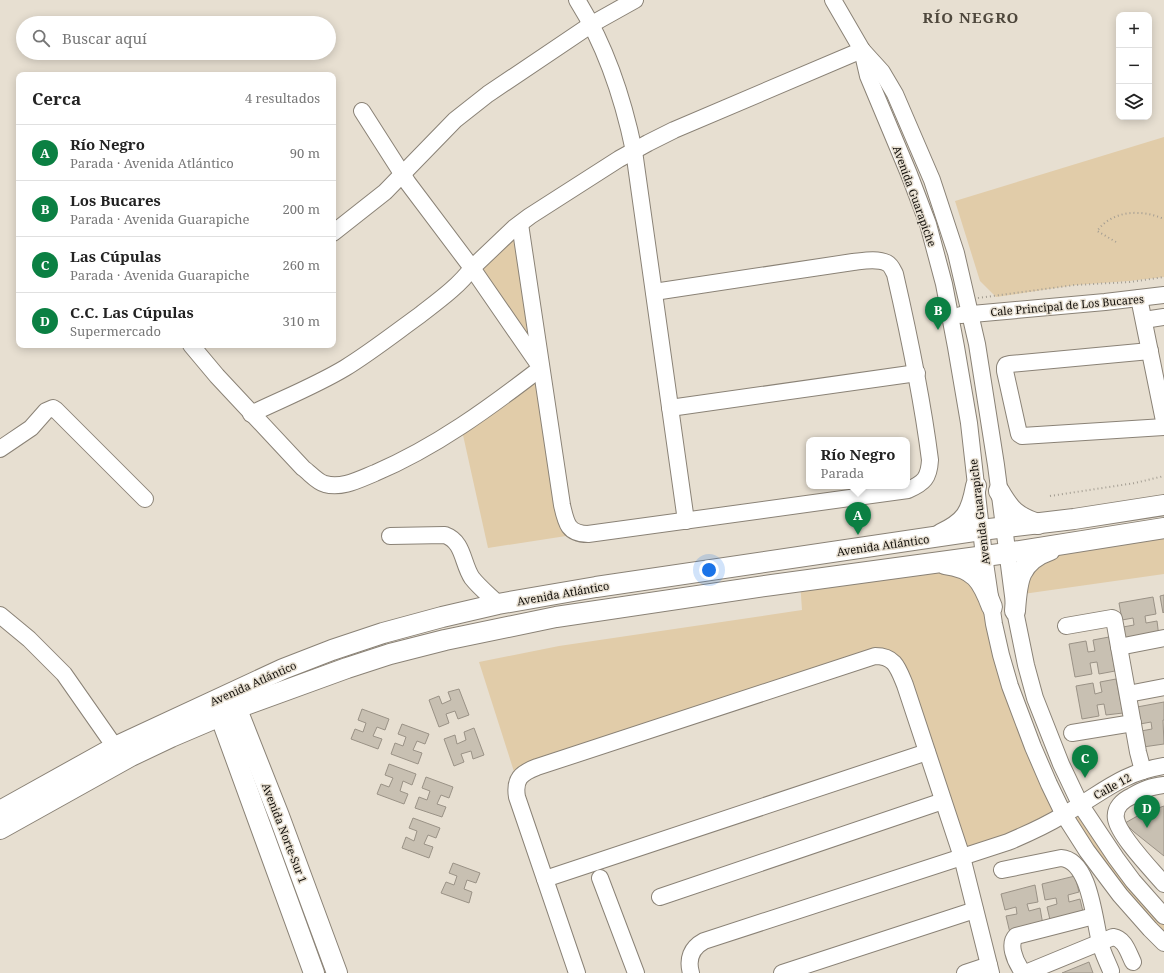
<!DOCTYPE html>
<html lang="es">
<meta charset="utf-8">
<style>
:root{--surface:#fff;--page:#f6f6f6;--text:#222;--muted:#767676;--line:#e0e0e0;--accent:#0b8043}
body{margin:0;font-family:"Noto Serif",serif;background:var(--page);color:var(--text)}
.controls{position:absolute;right:12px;top:12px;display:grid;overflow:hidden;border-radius:8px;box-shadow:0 2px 10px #0003}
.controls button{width:36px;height:36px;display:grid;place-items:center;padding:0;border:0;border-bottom:1px solid var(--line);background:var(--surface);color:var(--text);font:20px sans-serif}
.you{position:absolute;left:709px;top:570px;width:14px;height:14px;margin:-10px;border:3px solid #fff;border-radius:50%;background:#1a73e8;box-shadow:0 0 0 6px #1a73e833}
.badge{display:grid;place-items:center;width:26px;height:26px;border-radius:50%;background:var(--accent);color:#fff;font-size:13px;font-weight:700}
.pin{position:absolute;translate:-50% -33px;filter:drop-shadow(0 1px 2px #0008)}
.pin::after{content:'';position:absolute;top:21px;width:14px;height:12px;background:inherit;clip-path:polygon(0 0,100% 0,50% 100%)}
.popup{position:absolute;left:806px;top:437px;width:104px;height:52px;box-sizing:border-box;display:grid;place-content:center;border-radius:8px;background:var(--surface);filter:drop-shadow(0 1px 3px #0005);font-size:13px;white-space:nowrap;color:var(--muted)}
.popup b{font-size:15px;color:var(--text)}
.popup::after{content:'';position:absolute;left:50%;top:100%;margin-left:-8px;border:8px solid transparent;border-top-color:var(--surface)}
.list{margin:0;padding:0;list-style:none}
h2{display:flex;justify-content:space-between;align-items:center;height:52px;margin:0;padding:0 16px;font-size:17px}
h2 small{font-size:13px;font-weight:400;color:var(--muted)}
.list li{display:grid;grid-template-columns:26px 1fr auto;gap:12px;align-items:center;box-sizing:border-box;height:56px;padding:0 16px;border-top:1px solid var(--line)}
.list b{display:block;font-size:15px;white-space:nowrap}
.list p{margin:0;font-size:13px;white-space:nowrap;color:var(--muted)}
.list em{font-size:13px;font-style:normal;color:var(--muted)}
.icon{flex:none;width:22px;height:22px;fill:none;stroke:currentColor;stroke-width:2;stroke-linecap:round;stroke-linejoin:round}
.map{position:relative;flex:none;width:1164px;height:973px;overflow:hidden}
.search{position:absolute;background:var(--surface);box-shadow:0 2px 10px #0003;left:16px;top:16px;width:320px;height:44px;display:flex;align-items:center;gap:10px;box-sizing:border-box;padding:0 14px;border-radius:22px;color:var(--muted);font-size:15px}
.panel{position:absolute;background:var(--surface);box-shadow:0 2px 10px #0003;left:16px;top:72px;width:320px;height:276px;border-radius:8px}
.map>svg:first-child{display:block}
</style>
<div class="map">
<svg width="1164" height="973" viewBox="0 0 1164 973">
<rect width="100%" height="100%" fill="#e7dfd1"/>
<!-- green -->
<g fill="#e1cca9">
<path d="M1164,137V277L1129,281L1075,285L996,297L980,281L955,201Z"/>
<path d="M520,224L562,505C565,518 567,529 579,534L488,548L461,426L506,395L541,368L472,268Z"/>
<path d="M1164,528V574L1016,595L1028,562Z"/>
<path d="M961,567L994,624L1064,815L1080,804L1164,916V943L1064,815L962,857L890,658L517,781L479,662L559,646L802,610L800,581Z"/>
</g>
<!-- building -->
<g fill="#c8c0b2" stroke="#9a9286">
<path d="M1164,595V612L1163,613L1160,596Z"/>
<path d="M1153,597L1156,614L1145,616L1146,623L1157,621L1159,637L1125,643L1123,627L1134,625L1133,618L1122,620L1119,603Z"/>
<path d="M1109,637L1115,671L1099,674L1097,662L1090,663L1092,674L1075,677L1069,644L1086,641L1088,652L1095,651L1093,640Z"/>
<path d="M1116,679L1123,713L1106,715L1104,704L1097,705L1099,716L1082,719L1076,686L1093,683L1095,694L1102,692L1100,682Z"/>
<path d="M459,689L469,715L458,719L455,711L446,714L449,723L439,727L429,700L439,696L442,704L451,700L448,692Z"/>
<path d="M1164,702V720H1163L1164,744L1143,747L1141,731L1152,729L1151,722L1140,724L1137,707Z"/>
<path d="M362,709L389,719L385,730L377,727L373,736L382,739L378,749L351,739L355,729L363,732L366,723L358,720Z"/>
<path d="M402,724L429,734L425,744L417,741L413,750L422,753L418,764L391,754L395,743L403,746L406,737L398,734Z"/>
<path d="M474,728L484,755L473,759L471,751L461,754L464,762L454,766L444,739L455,735L457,744L466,740L464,732Z"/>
<path d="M389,764L416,774L412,785L403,781L400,791L408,794L404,804L377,794L381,784L389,787L393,778L385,775Z"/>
<path d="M426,777L453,787L449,798L441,795L437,804L446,807L442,817L415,808L419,797L427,800L430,791L422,788Z"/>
<path d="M1164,806V856L1134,832L1125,823L1141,814Z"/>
<path d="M413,818L440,828L436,838L428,835L424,844L433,847L429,858L402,848L406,837L414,841L417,831L409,828Z"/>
<path d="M453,863L480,873L476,883L467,880L464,889L472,892L469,903L441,893L446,882L454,885L457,876L449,873Z"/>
<path d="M1075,876L1079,892L1068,895L1069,902L1080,899L1084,916L1051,924L1047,907L1057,904L1056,898L1045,900L1042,884Z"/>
<path d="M1035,885L1038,902L1027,904L1029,911L1040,908L1043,925L1010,933L1006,916L1017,914L1016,907L1005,910L1001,894Z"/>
<path d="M1089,962L1093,973H1062Z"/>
</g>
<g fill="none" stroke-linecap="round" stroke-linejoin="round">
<!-- minor casing -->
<g stroke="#8a8276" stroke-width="18">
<g id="minor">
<path d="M577,0C606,46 623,98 634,151L686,521"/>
<path d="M833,0L862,50L882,72L895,94L932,180L956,253L977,344L996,465L1015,611L1026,665L1035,698L1061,764L1080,804L1116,858L1133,881L1164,916"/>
<path d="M862,50L868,76L909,174L928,224L944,284L956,347L969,423L984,556L994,624L1001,655L1010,686L1033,747L1049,784L1064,815L1087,851L1120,895L1150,929L1164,943"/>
<path d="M520,224L562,505C566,523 568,534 588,534L908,490C924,483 929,478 930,460C922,397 909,335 895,274C893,270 891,265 887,263C877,258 863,261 853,262L654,292"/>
<path d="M333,233L385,192L455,120L488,94L592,24L635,0"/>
<path d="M1139,298L1164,421"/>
<path d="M961,315L1105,302L1164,295"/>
<path d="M1144,320L1164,317"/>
<path d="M191,345L217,376L303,468C310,473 317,482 325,484C342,489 360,479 375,473C436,447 489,408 541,368L472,268L408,183L362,111"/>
<path d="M1150,351L1010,364L1006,365L1005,367V371L1019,434L1022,436L1164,427"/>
<path d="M670,408L917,373"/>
<path d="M251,414C282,399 315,386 345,368C371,352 395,333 420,315C438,301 459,286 472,268L514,228L530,216L619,159L648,143L674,130L862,50"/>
<path d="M0,449L31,428L46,411L53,408L56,410L145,499"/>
<path d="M390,536L445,535C464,542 462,563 472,578C479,587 490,596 498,604"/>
<path d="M0,615L29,639L64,674L115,747"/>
<path d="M1066,626L1112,618L1114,619L1138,752L1143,771"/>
<path d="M1119,647L1164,638"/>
<path d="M1128,694L1164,687"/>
<path d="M1072,733L1133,723"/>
<path d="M1164,785C1150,787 1144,789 1132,796C1123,800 1114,808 1116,819C1119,836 1152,870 1164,884"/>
<path d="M1002,870L1061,858C1090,860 1094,920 1100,942C1102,952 1107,961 1111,971"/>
<path d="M600,878L636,973"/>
<path d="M545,879L927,752"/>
<path d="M660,897L943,801"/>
<path d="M1094,916L1016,936C1008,944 1015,960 1020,968L1022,971L1028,972L1113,937C1125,939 1128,952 1133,962"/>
<path d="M577,973L517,797C514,779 521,773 537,767L875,656C895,656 898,668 905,685L962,857L991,973"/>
<path d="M691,973C687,959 691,948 704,941L1008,842C1027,834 1045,826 1063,815C1100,795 1120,773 1164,766"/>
<path d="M782,973L975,910"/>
<path d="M965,973L989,965"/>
</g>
</g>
<!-- major casing -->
<g stroke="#8a8276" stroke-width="22">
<g id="major">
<path d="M999,491C1010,510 1016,517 1038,524"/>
<path d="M941,534C966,522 971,513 976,486"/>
<path d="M945,564C975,568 982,580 992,607"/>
<path d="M1015,611C1017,582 1018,561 1050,550"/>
<path d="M232,697L279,816L337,973"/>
<path d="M216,704L314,973"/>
<path d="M0,811L115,747L283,669L332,650L383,633L442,617L498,604L596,587L981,530L1074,519L1164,505"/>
<path d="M0,829L131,756L171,737L211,720L237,708L347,668L390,654L445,640L556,617L772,585L1007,553L1164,528"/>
</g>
</g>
<!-- path -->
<g stroke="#a39d92" stroke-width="2" stroke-dasharray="1 3" stroke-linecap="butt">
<path d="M1116,242L1097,231C1113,210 1141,209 1164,219"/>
<path d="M978,298L1075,285L1130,282L1164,277"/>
<path d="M1050,496L1135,483L1164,476"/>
</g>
<!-- minor -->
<use href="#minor" stroke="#fff" stroke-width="16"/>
<!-- major -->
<use href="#major" stroke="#fff" stroke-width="20"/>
</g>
<g text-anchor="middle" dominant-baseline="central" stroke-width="3" stroke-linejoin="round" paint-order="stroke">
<!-- street labels -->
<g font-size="11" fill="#100d09" stroke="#e7dfd1">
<text transform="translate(915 196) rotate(70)">Avenida Guarapiche</text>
<text transform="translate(1067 305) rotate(-5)">Cale Principal de Los Bucares</text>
<text transform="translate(979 512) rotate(-97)">Avenida Guarapiche</text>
<text transform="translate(883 545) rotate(-8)">Avenida Atlántico</text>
<text transform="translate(563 593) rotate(-10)">Avenida Atlántico</text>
<text transform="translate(253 683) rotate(-24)">Avenida Atlántico</text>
<text transform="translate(1112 786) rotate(-29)">Calle 12</text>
<text transform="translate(285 833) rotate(69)">Avenida Norte-Sur 1</text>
</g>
<!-- district labels -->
<g font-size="15" font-weight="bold" letter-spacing="1" fill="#4e473c" stroke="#e7dfd1">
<text x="971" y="17">RÍO NEGRO</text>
</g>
</g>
</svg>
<div class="controls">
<button>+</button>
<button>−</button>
<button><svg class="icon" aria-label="layers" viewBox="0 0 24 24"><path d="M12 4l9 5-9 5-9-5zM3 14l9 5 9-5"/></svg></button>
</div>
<div class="you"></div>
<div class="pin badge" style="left:858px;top:535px">A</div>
<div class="popup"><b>Río Negro</b>Parada</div>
<div class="pin badge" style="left:938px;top:330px">B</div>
<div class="pin badge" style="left:1085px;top:778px">C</div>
<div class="pin badge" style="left:1147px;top:828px">D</div>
<div class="search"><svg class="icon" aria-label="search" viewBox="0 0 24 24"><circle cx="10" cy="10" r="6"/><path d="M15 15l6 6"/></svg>Buscar aquí</div>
<section class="panel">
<h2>Cerca<small>4 resultados</small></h2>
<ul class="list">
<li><span class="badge">A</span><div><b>Río Negro</b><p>Parada · Avenida Atlántico</p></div><em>90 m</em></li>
<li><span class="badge">B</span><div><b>Los Bucares</b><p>Parada · Avenida Guarapiche</p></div><em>200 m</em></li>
<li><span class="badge">C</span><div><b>Las Cúpulas</b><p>Parada · Avenida Guarapiche</p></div><em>260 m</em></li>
<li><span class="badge">D</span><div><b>C.C. Las Cúpulas</b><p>Supermercado</p></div><em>310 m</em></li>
</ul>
</section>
</div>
